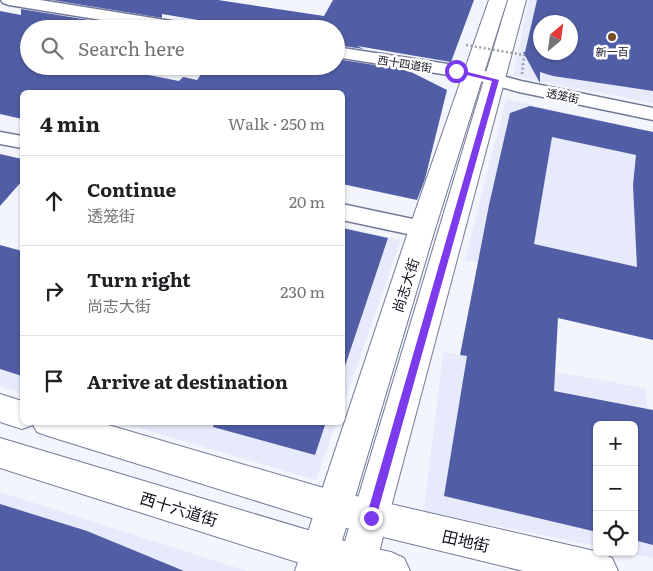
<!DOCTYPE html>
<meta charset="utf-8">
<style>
:root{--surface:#fff;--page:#f2f2f2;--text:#202124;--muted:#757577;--line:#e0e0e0}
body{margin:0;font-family:Literata,"Noto Sans SC",serif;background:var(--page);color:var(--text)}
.controls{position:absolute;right:15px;bottom:15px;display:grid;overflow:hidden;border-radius:8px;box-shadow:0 1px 4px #0004}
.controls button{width:45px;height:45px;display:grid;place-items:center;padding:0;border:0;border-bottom:1px solid var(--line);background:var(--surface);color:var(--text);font:25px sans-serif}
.compass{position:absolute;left:533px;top:15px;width:45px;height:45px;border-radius:50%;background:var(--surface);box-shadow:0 1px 4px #0004;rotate:29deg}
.stop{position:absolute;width:15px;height:15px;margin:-11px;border:4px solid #7c3aed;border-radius:50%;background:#fff}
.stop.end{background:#7c3aed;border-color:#fff;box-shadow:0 1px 5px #0008}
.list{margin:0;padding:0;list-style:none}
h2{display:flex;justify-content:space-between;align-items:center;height:65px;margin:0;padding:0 20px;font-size:21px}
h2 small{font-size:16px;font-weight:400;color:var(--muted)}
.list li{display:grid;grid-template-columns:32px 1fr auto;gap:15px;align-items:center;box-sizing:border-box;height:90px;padding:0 20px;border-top:1px solid var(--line)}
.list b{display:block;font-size:19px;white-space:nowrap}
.list p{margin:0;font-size:16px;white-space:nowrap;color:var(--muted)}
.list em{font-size:16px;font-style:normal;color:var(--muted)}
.icon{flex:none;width:28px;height:28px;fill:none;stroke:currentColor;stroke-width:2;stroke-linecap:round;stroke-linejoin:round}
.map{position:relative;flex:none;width:653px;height:571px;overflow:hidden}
.search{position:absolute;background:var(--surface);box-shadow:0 1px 4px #0004;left:20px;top:20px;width:325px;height:55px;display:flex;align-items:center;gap:12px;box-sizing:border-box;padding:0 18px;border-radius:28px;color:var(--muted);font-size:19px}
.panel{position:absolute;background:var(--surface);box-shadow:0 1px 4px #0004;left:20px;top:90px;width:325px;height:335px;border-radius:8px}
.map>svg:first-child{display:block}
</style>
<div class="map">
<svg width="653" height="571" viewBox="0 0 653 571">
<rect width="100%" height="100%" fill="#f3f5fc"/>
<!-- built -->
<g fill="#e6eafa" fill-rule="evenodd">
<path d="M529,0H653V103L513,76ZM540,22H570V52H540Z"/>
<path d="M506,99L653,132V298L465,260Z"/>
<path d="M343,227L401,240L343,405Z"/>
<path d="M0,259L22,266V393L0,386Z"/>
<path d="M443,352L645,388L653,439V558L625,552H634V425H597V546L424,511Z"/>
<path d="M122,423H336L316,480Z"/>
<path d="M0,492L247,571H0Z"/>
</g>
<!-- building -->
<g fill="#515ea5" fill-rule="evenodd">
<path d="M52,0H218L324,16L333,0H474L451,62L357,46L364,49L336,45V29H252L162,14V18Z"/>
<path d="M537,0H653V91L553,76L540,72V83L523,52H525ZM540,22H570V52H540Z"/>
<path d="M21,9L144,29H29V66H65L82,70L86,66H103L179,81L183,77L197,80L207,66H226L261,72L264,66H336V59L407,70L447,90L425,179L417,200L342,184V92H22V119L0,114V11L21,15Z"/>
<path d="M530,106L653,132V340L558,318L554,391L653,410V545L634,540V425H597V532L444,496L467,356L460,355L489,205L510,113ZM552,137L636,155L633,185L637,267L534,244Z"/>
<path d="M0,154L22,159V181L0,206Z"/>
<path d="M342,228L388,238L345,366L342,365Z"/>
<path d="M0,245L22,251V376L0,369Z"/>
<path d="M214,422H326L315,455L213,427Z"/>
<path d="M0,504L87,531L184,571H0Z"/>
</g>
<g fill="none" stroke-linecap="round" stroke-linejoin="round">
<!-- minor casing -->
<g stroke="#737a97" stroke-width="3">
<g id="minor">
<path d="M1,0H40L190,24L196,25L198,29H157L9,5L3,3Z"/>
<path d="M336,47L474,68L521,81L653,108V120L519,92L473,79L336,57Z"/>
<path d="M0,132L22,136V148L0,144Z"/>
<path d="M342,204L422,221L430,223L434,229L430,235L422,237L342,220Z"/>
</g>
</g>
<!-- major casing -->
<g stroke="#737a97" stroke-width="2">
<g id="major">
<path d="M489,0H507L435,229L333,571H295L409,229Z"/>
<path d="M508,0H526L374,571H336Z"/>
</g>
</g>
<!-- highway casing -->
<g stroke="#737a97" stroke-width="2">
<g id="highway">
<path d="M0,394L22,401V422H98L334,491L599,552L612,558L618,571H523L334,525L48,436L37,432L33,425L22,429L0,422Z"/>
<path d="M0,438L358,545L391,552L404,558L410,571H325L0,468Z"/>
</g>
</g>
<!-- path -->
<path stroke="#9c9ea7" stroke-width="2.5" stroke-dasharray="2 2.5" stroke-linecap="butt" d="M522,74L524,55"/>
<!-- minor -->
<use href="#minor" fill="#fff" fill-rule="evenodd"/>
<!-- major -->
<use href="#major" fill="#fff" fill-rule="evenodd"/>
<!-- highway -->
<use href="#highway" fill="#fff" fill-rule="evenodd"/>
<!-- path-bridge -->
<path stroke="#9c9ea7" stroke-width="2.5" stroke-dasharray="2 2.5" stroke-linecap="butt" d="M466,45L524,55"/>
</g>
<!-- route -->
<path fill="#7c3aed" d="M456,69L499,80L376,518L374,521L371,523L367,521L366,518L492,81L454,72Z"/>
<!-- markers -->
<circle fill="#744f2a" stroke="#fff" stroke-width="2" cx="612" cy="37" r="5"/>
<g text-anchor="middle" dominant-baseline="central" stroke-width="5" stroke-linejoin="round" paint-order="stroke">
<!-- far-poi labels -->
<g font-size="11" fill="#0f111c" stroke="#fff">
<text x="612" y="51">新一百</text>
</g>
<!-- far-street labels -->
<g font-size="11" fill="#0f111c" stroke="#fff">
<text transform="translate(405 63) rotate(9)">西十四道街</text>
<text transform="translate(563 95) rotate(12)">透笼街</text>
</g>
<!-- street labels -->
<g font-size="14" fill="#0f111c" stroke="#fff">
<text transform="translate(405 285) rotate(-72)">尚志大街</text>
</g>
<!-- near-street labels -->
<g font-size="16" fill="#0f111c" stroke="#fff">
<text transform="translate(179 508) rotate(17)">西十六道街</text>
<text transform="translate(466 540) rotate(13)">田地街</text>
</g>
</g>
</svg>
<div class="controls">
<button>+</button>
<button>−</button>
<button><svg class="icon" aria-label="locate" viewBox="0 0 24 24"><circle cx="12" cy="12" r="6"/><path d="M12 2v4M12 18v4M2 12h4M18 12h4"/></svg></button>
</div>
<svg class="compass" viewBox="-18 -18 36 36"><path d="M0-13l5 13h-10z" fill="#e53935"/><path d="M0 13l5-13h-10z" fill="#757577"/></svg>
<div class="stop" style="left:456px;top:71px"></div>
<div class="stop end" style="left:371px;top:518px"></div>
<div class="search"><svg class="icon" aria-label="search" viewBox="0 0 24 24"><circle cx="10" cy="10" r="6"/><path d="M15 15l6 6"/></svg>Search here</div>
<section class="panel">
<h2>4 min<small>Walk · 250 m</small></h2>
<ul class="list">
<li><svg class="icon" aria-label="ahead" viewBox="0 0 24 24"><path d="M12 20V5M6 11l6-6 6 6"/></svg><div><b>Continue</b><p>透笼街</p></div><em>20 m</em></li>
<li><svg class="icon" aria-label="right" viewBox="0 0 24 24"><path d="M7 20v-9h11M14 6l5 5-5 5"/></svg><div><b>Turn right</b><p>尚志大街</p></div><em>230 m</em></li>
<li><svg class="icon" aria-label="arrive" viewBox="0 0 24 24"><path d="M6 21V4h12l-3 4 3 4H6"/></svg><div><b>Arrive at destination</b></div></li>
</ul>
</section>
</div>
